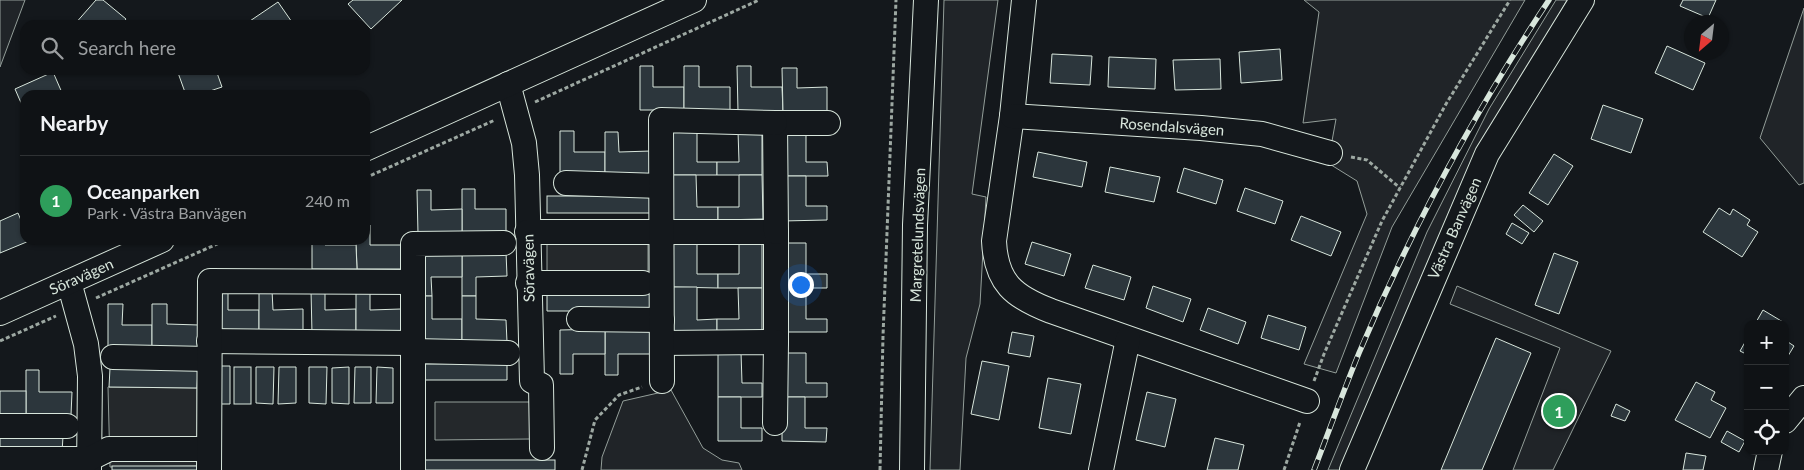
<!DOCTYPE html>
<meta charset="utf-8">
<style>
:root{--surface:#0f1215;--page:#181b1e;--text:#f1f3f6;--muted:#9b9ea0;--line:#2f3234;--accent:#d93025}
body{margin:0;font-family:Lato,sans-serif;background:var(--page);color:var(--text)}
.controls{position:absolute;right:15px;bottom:15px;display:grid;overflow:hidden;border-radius:10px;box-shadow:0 1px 4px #0004}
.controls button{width:45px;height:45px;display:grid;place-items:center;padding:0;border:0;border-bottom:1px solid var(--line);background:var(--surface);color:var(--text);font:25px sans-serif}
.compass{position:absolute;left:1684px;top:15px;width:45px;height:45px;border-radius:50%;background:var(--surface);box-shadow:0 1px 4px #0004;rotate:208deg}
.you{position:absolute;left:800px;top:284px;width:18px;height:18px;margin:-12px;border:4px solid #fff;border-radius:50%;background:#1a73e8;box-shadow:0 0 0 8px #1a73e833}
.badge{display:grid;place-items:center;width:32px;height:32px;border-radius:50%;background:var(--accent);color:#fff;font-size:16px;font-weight:700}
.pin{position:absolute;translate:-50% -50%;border:2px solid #fff;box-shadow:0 1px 5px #0006}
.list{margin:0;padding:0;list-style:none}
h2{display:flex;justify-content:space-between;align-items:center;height:65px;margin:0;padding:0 20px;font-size:21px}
h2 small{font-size:16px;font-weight:400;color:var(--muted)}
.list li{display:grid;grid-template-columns:32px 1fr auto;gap:15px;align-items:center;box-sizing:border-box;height:90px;padding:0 20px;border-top:1px solid var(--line)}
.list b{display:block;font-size:19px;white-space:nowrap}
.list p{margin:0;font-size:16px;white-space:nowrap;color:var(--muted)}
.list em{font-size:16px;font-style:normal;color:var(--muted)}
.icon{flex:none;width:28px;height:28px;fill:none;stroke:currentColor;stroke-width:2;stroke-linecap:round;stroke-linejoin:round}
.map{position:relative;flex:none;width:1804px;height:470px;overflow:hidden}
.search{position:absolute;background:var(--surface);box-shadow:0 1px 4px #0004;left:20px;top:20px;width:350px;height:55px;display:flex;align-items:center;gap:12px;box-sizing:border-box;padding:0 18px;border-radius:15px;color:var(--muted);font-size:19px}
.panel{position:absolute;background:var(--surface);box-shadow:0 1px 4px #0004;left:20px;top:90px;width:350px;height:155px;border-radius:15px}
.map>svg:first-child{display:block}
</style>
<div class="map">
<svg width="1804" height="470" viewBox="0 0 1804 470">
<rect width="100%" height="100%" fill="#14181c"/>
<!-- green -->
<g fill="#202428" stroke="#939e99">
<path d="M0,0H25L0,67Z"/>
<path d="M944,0H998L972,194L986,197L980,304L966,358L960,470H930Z"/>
<path d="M1304,0H1525L1392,227L1336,373L1304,364L1367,214L1357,181L1328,163L1336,119L1303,123L1319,12Z"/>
<path d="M1556,0H1567L1455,200L1345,470H1328L1427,232L1489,109Z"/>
<path d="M1804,8V183L1799,185L1760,138Z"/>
<path d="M1457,286L1611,351L1553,470H1513L1560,348L1450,304Z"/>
<path d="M671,390L703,448L722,460L739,463L742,470H601L602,457L623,401Z"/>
</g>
<!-- parking -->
<g fill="#24282b" stroke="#939e99">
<rect x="547" y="239" width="101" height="35"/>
<path d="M108,387L197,388V466L110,467Z"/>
<path d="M435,402H530V439L435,440Z"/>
</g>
<!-- building -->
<g fill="#2c363c" stroke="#d8e6dc">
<path d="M96,0H103L126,19L121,25H74Z"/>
<path d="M353,0H402L371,29L348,4Z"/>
<path d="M1683,0H1716L1708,18L1680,6Z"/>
<path d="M278,2L294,25H244Z"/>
<path d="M1667,46L1705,63L1693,90L1655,73Z"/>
<path d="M1280,49L1282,80L1241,83L1239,52Z"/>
<path d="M1052,54L1092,56L1090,85L1050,83Z"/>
<path d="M1109,57L1156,59L1155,89L1108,87Z"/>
<path d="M1220,59L1221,89L1175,90L1173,60Z"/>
<path d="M640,66H653V87H684V110H640Z"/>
<path d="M684,66H699V87H730V110H684Z"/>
<path d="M737,66H751V87H782L783,112H738Z"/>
<path d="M782,68H797V88L827,87V111L783,112Z"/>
<path d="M177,70H216L222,87L198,95H186Z"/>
<path d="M53,72L63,95H25V112L15,89Z"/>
<path d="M1603,105L1643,119L1631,153L1591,139Z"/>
<path d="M672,129H697V162H717V175H672Z"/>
<path d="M560,131H574V152H605V176H560Z"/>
<path d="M738,131H762V175H717V162H739Z"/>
<path d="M781,131H806V162H827L828,176H782Z"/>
<path d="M605,132H618L619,152L651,151V175L605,176Z"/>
<path d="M1038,152L1087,162L1082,187L1033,177Z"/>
<path d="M1554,154L1573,166L1548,205L1529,193Z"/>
<path d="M1110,167L1160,177L1154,202L1105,192Z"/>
<path d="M1184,168L1223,180L1216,204L1177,192Z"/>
<path d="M672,175H696L697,207H718V220H672Z"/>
<path d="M739,175H762L763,219L718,220V207H739Z"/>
<path d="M782,176H806V206H827V220L782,221Z"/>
<path d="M1245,188L1283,201L1275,224L1237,211Z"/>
<path d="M462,189H475V209H506V233H462Z"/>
<path d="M417,190H431V210L462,209V233L418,234Z"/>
<rect x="547" y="196" width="103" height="17"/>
<path d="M1523,205L1543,221L1534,232L1514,215Z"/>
<path d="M1719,208L1730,215L1733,209L1750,220L1747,225L1758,232L1742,257L1703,232Z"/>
<path d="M18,213L25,230V240L29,241L0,253V221Z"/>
<path d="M1301,216L1341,232L1331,256L1291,240Z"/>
<path d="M1512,223L1529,233L1522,244L1506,234Z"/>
<path d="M365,225H370V245H401V269H357L356,240H365Z"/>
<path d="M312,240H325V245H356L357,269H312Z"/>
<path d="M697,242V274H718V288L672,287V243Z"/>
<path d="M1032,242L1071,254L1064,276L1025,264Z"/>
<path d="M739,243H762V288H718V274H739Z"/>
<path d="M781,243H806V274H827V288H782Z"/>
<path d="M506,252L507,276L476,277V296H462V253Z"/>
<path d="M417,253H462V277H431L432,296H418Z"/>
<path d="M1554,253L1578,262L1559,314L1535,305Z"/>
<path d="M1093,265L1131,277L1124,300L1085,288Z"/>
<path d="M1153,286L1191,299L1183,322L1146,308Z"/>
<path d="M672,287H697V320L717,319V333H673Z"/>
<path d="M738,288H762V333H717V319H739Z"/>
<path d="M782,288H806V319H827V332H782Z"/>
<path d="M214,289H228V310H259V333H214Z"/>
<path d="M259,290H272L273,310L303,309V333H259Z"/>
<path d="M311,290H325V310L356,309V333L312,334Z"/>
<path d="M356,290H370V310L401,309V333H356Z"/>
<path d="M547,294H650L651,311H547Z"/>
<path d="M418,296H432V319H462V342H418Z"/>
<path d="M462,296H476V319L506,320L507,342H462Z"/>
<path d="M108,304H123L122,325H152V349L108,348Z"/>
<path d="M152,304H167V324L199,325V349H152Z"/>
<path d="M1208,308L1246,322L1238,344L1200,330Z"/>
<path d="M1763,310L1783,322L1782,324H1755Z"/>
<path d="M1268,315L1306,327L1299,350L1261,338Z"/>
<path d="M605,329H651L650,354H618V375H605Z"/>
<path d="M605,329V354H573V374H560V330Z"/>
<path d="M1012,332L1034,336L1030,357L1008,353Z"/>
<path d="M1748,337V355L1740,351Z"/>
<path d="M1496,338L1531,353L1482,470H1441Z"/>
<path d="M1785,340L1794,346L1785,361Z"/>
<path d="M741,352L742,383H762V397H718V353Z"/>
<path d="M782,353H806V383H827V397H782Z"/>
<path d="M982,361L1009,366L999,420L971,414Z"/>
<path d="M507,363V380H420V364Z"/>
<path d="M213,366H230V404H212Z"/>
<rect x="234" y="367" width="17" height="37"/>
<path d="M256,367H274L273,404L256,403Z"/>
<path d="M279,367H296V403L278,404Z"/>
<path d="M309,367H327L326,404L309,403Z"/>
<path d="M349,367V404L332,403V368Z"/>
<path d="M355,367H371V403H354Z"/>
<path d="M377,367L393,368V403H376Z"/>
<path d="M110,368L198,369L197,388L109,387Z"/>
<path d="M26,370H39V392H72L71,415H26Z"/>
<path d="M1048,378L1081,384L1071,434L1039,428Z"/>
<path d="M1696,382L1715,392L1711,400L1726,408L1710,438L1675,420Z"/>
<rect x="0" y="391" width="26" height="24"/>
<path d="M1147,392L1176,399L1165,447L1136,440Z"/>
<path d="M718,397H741V428H762V441H718Z"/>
<path d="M782,397H805V428H827L826,442L782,441Z"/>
<path d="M1616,404L1630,411L1625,421L1611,416Z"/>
<path d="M1727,431L1745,441L1739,452L1721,442Z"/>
<path d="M0,436H63L62,453L0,452Z"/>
<path d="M1215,438L1244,445L1238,470H1207Z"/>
<path d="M1686,453L1706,456L1703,470H1683Z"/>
<rect x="419" y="460" width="136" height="10"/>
<rect x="112" y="466" width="85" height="4"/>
</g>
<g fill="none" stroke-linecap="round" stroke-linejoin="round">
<!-- minor casing -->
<g stroke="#d8e6dc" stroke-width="26">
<g id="minor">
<path d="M1024,0L1012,116L994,241C996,283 1014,297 1051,311L1307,401"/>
<path d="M508,84L524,143L527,175L532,381L541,385L542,448"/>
<path d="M1012,116L1201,128L1262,134L1330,153"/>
<path d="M365,149L694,0"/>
<path d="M566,183L661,186"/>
<path d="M527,232H776V342"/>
<path d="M776,232L775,123H828"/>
<path d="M69,282L86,344L90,376L89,470"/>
<path d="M528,283H643"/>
<path d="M0,313L162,240"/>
<path d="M579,319L662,320"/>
<path d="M209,341L412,343"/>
<path d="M662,343L776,342L775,423"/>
<path d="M413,351L508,353"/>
<path d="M113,357L208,359"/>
<path d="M662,381L661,120L775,123"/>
<path d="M1785,421L1804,398"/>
<path d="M0,426H67"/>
<path d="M0,459H89L109,449H209"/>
<path d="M209,470L210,281L413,282"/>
<path d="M413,470V244L504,243"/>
<path d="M912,470L915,225L926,0"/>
<path d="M1101,470L1128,339"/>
<path d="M1352,470L1487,154L1582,0"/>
<path d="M1766,470L1770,451"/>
</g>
</g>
<!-- path -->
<g stroke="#9da8a2" stroke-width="3" stroke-dasharray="4 2.5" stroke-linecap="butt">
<path d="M535,102L759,0"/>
<path d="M1351,157L1367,160L1400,188"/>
<path d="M365,178L495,120"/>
<path d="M96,298L226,240"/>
<path d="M0,341L56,316"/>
<path d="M1314,381L1324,354L1382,221L1446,104L1510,0"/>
<path d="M582,470L595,420L619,395L642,387"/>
<path d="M880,470L883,336L896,0"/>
<path d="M1284,470L1300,422"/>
</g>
<!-- minor -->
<use href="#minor" stroke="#14181c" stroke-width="24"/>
<!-- rail casing -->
<g stroke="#d8e6dc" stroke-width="5.5">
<path id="rail" d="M1314,470C1329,431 1343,392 1359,353C1411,230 1475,111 1549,0"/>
</g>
<!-- rail -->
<use href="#rail" stroke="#14181c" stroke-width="4" stroke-dasharray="11" stroke-linecap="butt"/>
</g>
<g text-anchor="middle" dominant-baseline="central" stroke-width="4" stroke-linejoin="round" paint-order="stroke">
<!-- street labels -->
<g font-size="15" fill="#d8e6dc" stroke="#14181c">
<text transform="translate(1172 126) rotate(4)">Rosendalsvägen</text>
<text transform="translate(1454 228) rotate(-66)">Västra Banvägen</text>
<text transform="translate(917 235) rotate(-88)">Margretelundsvägen</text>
<text transform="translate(528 268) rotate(-91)">Söravägen</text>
<text transform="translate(81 276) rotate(-24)">Söravägen</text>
</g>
</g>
</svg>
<div class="controls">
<button>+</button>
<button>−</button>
<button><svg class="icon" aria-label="locate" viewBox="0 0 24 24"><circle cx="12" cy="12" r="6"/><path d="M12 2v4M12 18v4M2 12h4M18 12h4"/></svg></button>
</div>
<svg class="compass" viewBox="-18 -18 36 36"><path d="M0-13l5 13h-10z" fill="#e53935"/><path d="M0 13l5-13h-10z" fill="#9b9ea0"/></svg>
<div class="you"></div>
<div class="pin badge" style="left:1559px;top:411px;background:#2e9e5b">1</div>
<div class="search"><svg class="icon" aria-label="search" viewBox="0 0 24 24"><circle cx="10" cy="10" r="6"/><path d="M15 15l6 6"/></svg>Search here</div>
<section class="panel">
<h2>Nearby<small></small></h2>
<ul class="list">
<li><span class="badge" style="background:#2e9e5b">1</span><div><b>Oceanparken</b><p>Park · Västra Banvägen</p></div><em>240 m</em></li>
</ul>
</section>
</div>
